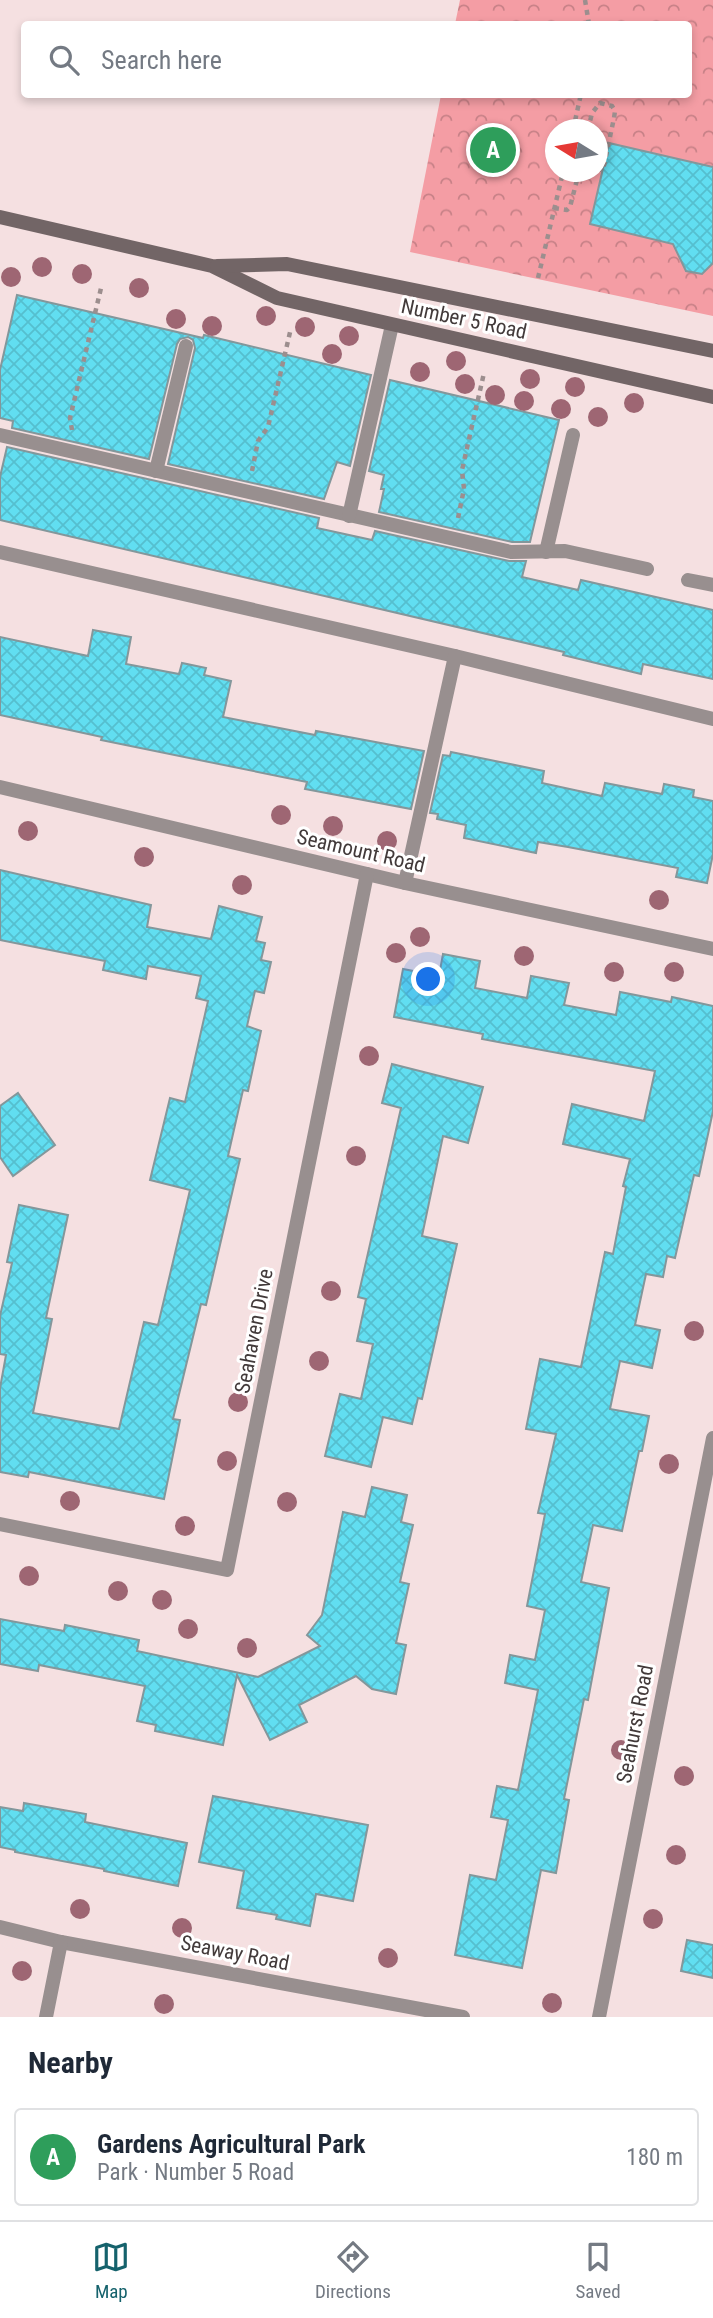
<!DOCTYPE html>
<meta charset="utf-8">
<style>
:root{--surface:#fff;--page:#f6f6f7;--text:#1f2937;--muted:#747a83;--line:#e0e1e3;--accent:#15626c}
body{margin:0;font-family:"Roboto Condensed",sans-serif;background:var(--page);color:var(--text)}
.compass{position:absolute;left:545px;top:119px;width:63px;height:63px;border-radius:50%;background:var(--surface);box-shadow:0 4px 10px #0003;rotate:281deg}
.you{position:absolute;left:429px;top:980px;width:24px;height:24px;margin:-18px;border:5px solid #fff;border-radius:50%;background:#1a73e8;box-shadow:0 0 0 10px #1a73e833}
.badge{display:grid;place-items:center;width:46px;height:46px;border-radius:50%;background:var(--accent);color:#fff;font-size:23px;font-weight:700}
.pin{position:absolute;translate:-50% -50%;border:4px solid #fff;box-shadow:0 2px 7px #0006}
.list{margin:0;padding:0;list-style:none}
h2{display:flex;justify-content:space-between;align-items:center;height:91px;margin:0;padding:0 28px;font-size:30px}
h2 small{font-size:23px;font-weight:400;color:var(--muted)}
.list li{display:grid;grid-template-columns:46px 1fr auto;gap:21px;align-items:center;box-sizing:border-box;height:98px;margin:0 14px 14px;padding:0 14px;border:2px solid var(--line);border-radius:7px}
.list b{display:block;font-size:26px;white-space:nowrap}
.list p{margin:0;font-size:23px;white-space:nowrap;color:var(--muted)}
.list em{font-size:23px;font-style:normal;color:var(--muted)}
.icon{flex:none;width:38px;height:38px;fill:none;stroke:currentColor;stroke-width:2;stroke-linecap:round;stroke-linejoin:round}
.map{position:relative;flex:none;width:713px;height:2017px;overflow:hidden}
.search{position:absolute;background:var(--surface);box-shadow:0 4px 10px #0003;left:21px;right:21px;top:21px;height:77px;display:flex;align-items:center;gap:18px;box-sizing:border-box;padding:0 24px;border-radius:7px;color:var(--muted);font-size:26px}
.sheet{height:203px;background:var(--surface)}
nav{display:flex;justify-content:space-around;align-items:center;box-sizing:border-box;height:98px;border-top:2px solid var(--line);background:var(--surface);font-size:19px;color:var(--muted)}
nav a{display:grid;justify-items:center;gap:4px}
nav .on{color:var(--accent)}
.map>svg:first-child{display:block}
</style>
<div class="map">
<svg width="713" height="2017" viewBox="0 0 713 2017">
<defs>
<pattern id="park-crowns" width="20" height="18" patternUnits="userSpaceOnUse" patternTransform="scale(1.75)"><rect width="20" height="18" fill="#f49da4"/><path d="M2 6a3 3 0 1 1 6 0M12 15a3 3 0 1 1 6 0" fill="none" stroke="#c78187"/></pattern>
<pattern id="building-cross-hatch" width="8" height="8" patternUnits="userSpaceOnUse" patternTransform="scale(1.75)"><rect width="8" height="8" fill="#61def1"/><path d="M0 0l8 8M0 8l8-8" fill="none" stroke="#55bfcf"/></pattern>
</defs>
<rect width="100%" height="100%" fill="#f5e0e1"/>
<!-- park -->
<path fill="url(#park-crowns)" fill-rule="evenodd" d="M460,0H713V316L410,252L441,95L688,94V24H455ZM556,130H598V172H556Z"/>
<!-- building -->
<g fill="url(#building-cross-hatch)" stroke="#83979b" stroke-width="2">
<path d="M609,143L713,167V263L702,274L686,271L673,244L590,224Z"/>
<path d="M17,295L203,338L204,335L371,375L350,466L337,462L324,499L168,464L195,348L193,340L188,337L180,339L177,344L149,459L12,428L13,421L0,418V370Z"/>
<path d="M390,380L559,420L530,542H512L379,512L384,489H381L384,475L369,471Z"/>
<path d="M7,447L319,518L317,528L372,540L375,531L509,561H526L522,577L578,590L581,580L713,610V679L643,664L641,674L563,655L564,652L0,520V477Z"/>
<path d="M93,630L131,637L126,664L179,674L182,663L206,668L204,675L231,681L223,717L315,735L316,731L424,751L411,809L305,789L307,782L101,740L102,737L0,715V637L88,656Z"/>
<path d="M451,752L544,771L542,783L602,796L605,783L662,794L664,784L694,790L693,797L713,801V854L707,883L676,877L678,868L568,847L538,842L536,853L464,838L466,825L437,819L438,814L430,813L443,755L450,756Z"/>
<path d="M0,870L151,905L147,927L211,939L219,906L262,917L256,941L265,943L261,960L271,962L264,993L255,991L247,1026L261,1031L248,1091L243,1090L228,1156L240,1159L206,1305L201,1304L173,1419L180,1420L164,1499L29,1472L28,1477L0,1472V1388L6,1355L0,1354V1316L12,1263L7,1262L19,1205L68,1215L46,1318L52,1319L33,1413L119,1429L144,1322L158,1325L190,1190L150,1180L170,1098L185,1102L208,1001L196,998L201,976L148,966L146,979L103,970L105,961L0,940Z"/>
<path d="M443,954L480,961L475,988L527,998L531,976L569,983L564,1005L616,1015L620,992L671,1002L672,997L713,1006V1111L699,1176L694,1175L675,1258L667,1256L663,1277L646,1274L635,1325L660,1330L652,1368L620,1361L610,1409L649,1416L642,1451H639L622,1531L593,1525L581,1582L609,1588L588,1700L584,1699L564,1799L569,1800L556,1873L541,1870L522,1968L455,1955L470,1875L496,1880L508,1820L491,1817L497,1786L518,1790L538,1690L505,1683L510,1655L535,1660L545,1610L527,1606L545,1514L538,1513L556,1434L526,1429L540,1359L581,1367L605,1252L613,1254L626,1187L623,1186L630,1159L563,1144L572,1104L644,1121L655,1071L482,1039L483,1034L394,1017L403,969L439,976Z"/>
<path d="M392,1064L483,1087L468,1143L443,1136L422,1236L457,1244L422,1399L418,1398L412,1424L383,1417L371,1467L325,1456L340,1394L361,1399L373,1344L357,1341L366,1299L358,1297L401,1108L382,1103Z"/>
<path d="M18,1093L55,1145L13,1176L0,1157V1106Z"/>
<path d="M372,1487L407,1495L401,1522L413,1525L400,1582L409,1584L396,1643L406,1645L396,1694L372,1689L356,1676L299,1705L307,1722L270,1740L237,1675L223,1745L155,1731L156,1725L137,1721L145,1686L39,1665L38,1671L0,1664V1619L64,1631L65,1625L139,1640L137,1651L258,1677L320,1646L307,1635L322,1615L343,1512L365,1517Z"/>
<path d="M213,1796L368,1825L353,1901L316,1894L310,1926L276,1919L277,1915L237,1908L244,1871L199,1862Z"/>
<path d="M24,1803L86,1814L85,1822L187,1843L178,1886L104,1871V1869L15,1852V1850L0,1847V1807L23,1811Z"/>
<path d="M687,1940L713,1945V1978L681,1971Z"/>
</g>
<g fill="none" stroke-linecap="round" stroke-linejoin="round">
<!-- path -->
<g stroke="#9c8e8e" stroke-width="4.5" stroke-dasharray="5 5" stroke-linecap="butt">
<path d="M585,0L589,24"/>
<path d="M573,130L581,94"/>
<path d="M588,130L592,113L600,103L612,106L615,111L614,118L603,170L598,169"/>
<path d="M554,208L567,210L570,207L579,172"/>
<path d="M538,278L563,172"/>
<path d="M72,430L70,418L102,284"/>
<path d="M252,471L258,441L268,427L291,328"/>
<path d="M458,518L464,489L462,470L484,373"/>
</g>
<!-- service -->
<g stroke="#988f8f" stroke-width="14">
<path d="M0,435L511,552L565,551L647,569"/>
<path d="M156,471L186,346"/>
<path d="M349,516L392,325"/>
<path d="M0,552L455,656L713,719"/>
<path d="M546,552L573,435"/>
<path d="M688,580L713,585"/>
<path d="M405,883L455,656"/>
</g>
<!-- minor -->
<g stroke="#988f8f" stroke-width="14">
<path d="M0,787L405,883L713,949"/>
<path d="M0,1524L227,1570L367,874"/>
<path d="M0,1927L61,1942L463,2017"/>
<path d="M46,2017L61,1942"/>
<path d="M599,2017L713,1438"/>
</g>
<!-- secondary -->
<g stroke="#726566" stroke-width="14">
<path d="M0,217L212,266L277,298L713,397"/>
<path d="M217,266L287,264L713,351"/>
</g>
</g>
<!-- trees -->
<g fill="#9e6673">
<circle cx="42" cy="267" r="10"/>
<circle cx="82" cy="274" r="10"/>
<circle cx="11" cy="277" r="10"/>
<circle cx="139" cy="288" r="10"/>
<circle cx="266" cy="316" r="10"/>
<circle cx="176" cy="319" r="10"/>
<circle cx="212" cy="326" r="10"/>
<circle cx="305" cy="327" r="10"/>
<circle cx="349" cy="336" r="10"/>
<circle cx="332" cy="354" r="10"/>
<circle cx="456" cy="361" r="10"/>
<circle cx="420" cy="372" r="10"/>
<circle cx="530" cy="379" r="10"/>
<circle cx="465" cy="384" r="10"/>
<circle cx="575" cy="387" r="10"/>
<circle cx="495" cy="395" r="10"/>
<circle cx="524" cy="401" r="10"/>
<circle cx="634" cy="403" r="10"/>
<circle cx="561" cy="409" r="10"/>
<circle cx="598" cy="417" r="10"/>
<circle cx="281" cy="815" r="10"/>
<circle cx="333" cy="826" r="10"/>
<circle cx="28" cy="831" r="10"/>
<circle cx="387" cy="841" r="10"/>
<circle cx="144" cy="857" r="10"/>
<circle cx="242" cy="885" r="10"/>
<circle cx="659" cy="900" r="10"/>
<circle cx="420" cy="937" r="10"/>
<circle cx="396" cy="953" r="10"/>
<circle cx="524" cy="956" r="10"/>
<circle cx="614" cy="972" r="10"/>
<circle cx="674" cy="972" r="10"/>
<circle cx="369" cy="1056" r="10"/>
<circle cx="356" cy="1156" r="10"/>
<circle cx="331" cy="1291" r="10"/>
<circle cx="694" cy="1331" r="10"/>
<circle cx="319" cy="1361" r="10"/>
<circle cx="238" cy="1402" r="10"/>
<circle cx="227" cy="1461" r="10"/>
<circle cx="669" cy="1464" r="10"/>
<circle cx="70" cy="1501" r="10"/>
<circle cx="287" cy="1502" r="10"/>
<circle cx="185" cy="1526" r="10"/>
<circle cx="29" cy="1576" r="10"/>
<circle cx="118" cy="1591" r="10"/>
<circle cx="162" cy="1600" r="10"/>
<circle cx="188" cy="1629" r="10"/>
<circle cx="247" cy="1648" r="10"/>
<circle cx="621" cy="1750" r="10"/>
<circle cx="684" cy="1776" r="10"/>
<circle cx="676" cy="1855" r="10"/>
<circle cx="80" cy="1909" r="10"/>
<circle cx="653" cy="1919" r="10"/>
<circle cx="182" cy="1928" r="10"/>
<circle cx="388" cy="1958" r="10"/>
<circle cx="22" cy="1971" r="10"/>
<circle cx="552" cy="2003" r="10"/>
<circle cx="164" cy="2004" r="10"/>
</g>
<g text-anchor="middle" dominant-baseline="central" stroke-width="6" stroke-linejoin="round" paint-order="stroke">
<!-- street labels -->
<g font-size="21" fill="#423a3a" stroke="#fff">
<text transform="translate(464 319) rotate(12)">Number 5 Road</text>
<text transform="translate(361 851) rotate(13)">Seamount Road</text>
<text transform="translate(254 1331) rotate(-79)">Seahaven Drive</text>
<text transform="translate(635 1724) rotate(-79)">Seahurst Road</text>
<text transform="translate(235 1953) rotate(11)">Seaway Road</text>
</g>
</g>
</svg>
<svg class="compass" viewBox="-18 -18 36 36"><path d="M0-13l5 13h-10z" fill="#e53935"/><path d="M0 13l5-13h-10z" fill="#747a83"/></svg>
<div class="you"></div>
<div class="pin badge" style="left:493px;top:150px;background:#2e9e5b">A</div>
<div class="search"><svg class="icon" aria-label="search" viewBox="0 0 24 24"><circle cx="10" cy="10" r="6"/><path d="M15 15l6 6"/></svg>Search here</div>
</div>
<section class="sheet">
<h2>Nearby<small></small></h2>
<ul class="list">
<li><span class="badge" style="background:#2e9e5b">A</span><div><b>Gardens Agricultural Park</b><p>Park · Number 5 Road</p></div><em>180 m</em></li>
</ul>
</section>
<nav>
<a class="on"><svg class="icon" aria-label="map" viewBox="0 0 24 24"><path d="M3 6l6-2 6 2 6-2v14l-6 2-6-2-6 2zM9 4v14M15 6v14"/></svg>Map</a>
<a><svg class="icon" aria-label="directions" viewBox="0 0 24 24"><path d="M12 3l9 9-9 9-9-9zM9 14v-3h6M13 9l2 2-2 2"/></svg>Directions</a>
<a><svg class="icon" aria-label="saved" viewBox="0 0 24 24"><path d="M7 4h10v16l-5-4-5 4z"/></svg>Saved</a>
</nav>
